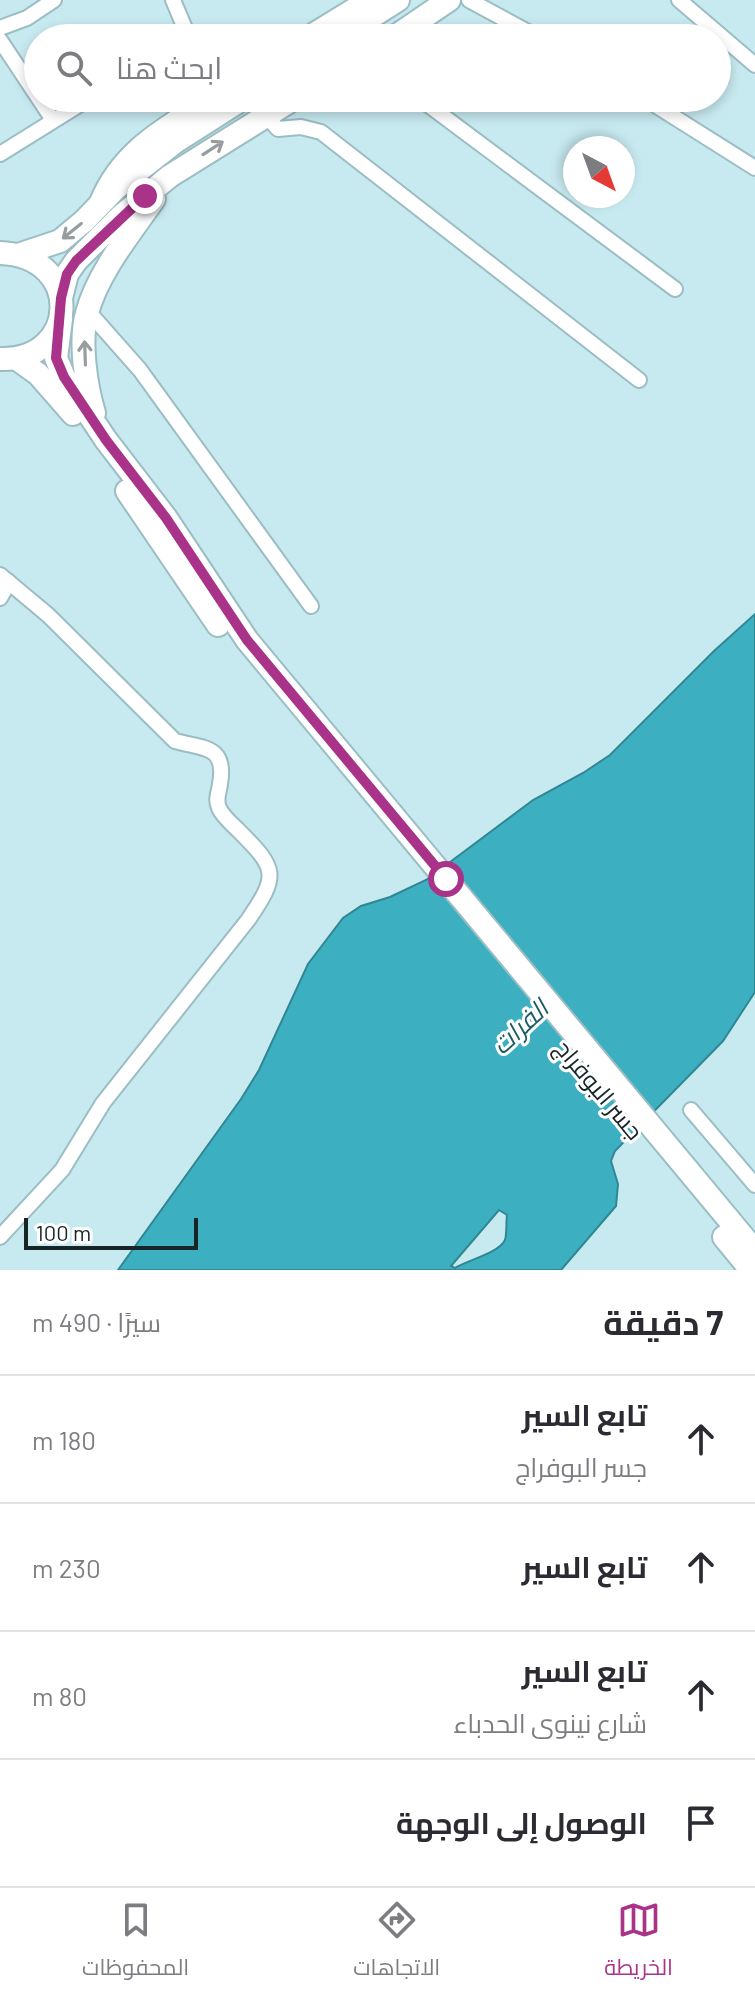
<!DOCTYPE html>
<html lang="ar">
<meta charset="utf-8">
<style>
:root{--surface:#fff;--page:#f2f2f3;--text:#2b2b33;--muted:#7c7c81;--line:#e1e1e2;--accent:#aa338a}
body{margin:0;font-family:Barlow,Cairo,sans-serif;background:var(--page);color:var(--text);direction:rtl}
.compass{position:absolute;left:563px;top:136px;width:72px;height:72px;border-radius:50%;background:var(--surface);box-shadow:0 4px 12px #0003;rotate:139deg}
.scale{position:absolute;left:24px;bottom:20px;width:174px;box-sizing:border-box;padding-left:8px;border:4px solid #172527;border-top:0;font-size:22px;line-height:28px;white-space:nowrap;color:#172527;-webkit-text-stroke:6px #fff;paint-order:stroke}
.stop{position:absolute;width:24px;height:24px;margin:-18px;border:6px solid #aa338a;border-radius:50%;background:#fff}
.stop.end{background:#aa338a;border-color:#fff;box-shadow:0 2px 8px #0008}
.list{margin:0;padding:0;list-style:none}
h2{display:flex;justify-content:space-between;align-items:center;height:104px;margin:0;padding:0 32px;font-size:34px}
h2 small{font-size:26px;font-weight:400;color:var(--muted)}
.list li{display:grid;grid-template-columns:52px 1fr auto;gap:24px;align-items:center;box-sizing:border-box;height:128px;padding:0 32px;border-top:2px solid var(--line)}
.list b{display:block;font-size:30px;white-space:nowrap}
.list p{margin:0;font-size:26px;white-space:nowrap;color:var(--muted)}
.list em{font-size:26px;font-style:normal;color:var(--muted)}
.icon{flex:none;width:44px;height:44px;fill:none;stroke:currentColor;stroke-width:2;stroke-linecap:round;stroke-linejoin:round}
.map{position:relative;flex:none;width:755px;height:1270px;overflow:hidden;direction:ltr}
.search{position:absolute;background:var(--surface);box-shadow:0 4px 12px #0003;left:24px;right:24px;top:24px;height:88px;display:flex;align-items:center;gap:20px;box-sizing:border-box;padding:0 28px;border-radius:44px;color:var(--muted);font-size:30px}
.sheet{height:616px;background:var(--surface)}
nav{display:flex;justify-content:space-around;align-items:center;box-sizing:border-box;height:112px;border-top:2px solid var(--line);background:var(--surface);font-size:22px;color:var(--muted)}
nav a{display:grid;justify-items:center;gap:4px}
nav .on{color:var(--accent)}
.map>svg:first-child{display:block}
</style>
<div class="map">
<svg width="755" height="1270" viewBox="0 0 755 1270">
<rect width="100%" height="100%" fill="#c7eaf0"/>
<!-- water -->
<path fill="#3cb0c1" stroke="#318693" stroke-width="2" fill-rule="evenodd" d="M755,614V992L723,1041L615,1151L611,1161L618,1184L616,1206L561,1270H118L241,1099L259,1070L308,964L343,918L361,906L390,897L426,880L533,800L583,773L610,755L714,651ZM499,1210L507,1215C506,1222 507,1234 505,1240C499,1253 468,1260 455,1268L451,1266Z"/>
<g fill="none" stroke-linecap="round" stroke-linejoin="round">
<!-- street casing -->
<g stroke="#9bbdc3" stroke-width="18">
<g id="street">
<path d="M173,0L189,38"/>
<path d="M469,0L539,38"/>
<path d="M679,0L755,65"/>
<path d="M0,28L27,18L54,0"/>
<path d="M0,40L53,120"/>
<path d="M419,98L675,289"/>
<path d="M644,98L755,168"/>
<path d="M266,116L278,129L301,127L321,132L639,380"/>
<path d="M0,154L90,98"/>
<path d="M87,310L140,370L311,606"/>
<path d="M0,575L48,615L175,741C202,749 227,744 220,784C219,793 215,799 219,808C223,817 232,824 239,831C277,869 279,875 248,920L103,1103L62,1170L0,1237"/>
<path d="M0,598L9,582"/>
<path d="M691,1110L755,1185"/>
</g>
</g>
<!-- secondary casing -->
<g stroke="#9bbdc3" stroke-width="24">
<g id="secondary">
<path d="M306,38L368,0"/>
<path d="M100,202C122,149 165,128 211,98"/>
</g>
</g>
<!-- primary casing -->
<g stroke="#9bbdc3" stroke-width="26">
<g id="primary">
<path d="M338,38L398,0"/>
<path d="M393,38L449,0"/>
<path d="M0,253C85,256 79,362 0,359"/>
<path d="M21,254L60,241L84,221L115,189L175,142L244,98"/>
<path d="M61,298L67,274L76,261L121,216L170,176L295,98"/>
<path d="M61,319L56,358L64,377L106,440L166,518L247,640L755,1251"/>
<path d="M17,359L38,374L73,414"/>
<path d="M94,413C86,386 79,341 87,313C98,272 130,234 154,199"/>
<path d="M127,491L218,625"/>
<path d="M724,1237L751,1270"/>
</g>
</g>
<!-- street -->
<use href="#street" stroke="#fff" stroke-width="14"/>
<!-- secondary -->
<use href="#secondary" stroke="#fff" stroke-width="20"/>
<!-- primary -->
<use href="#primary" stroke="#fff" stroke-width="22"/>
</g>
<!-- one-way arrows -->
<defs><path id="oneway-shaft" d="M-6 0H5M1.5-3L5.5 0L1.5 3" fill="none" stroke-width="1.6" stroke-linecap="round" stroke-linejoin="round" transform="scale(2)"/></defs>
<g stroke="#979d9e">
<use href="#oneway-shaft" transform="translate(213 148) rotate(-33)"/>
<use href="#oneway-shaft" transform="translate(72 231) rotate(141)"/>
<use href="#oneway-shaft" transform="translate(85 353) rotate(-92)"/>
</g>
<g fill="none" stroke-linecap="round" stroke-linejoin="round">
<!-- route -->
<path stroke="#aa338a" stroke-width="10" d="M145,196L76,261L67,274L61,298L56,358L64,377L106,440L166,518L247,640L446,879"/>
</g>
<g text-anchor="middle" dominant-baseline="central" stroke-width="6" stroke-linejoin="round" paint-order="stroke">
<!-- street labels -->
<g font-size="24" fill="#172527" stroke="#fff">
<text transform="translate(600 1089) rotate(50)">جسر البوفراج</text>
</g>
<!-- water labels -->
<g font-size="26" font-style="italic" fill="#1e5d66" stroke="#fff">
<text transform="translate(519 1026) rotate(-43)">الفرات</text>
</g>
</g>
</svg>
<svg class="compass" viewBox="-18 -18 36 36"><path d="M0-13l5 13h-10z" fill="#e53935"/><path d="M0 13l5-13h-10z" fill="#7c7c81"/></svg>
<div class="scale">100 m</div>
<div class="stop" style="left:446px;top:879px"></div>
<div class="stop end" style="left:145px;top:196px"></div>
<div class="search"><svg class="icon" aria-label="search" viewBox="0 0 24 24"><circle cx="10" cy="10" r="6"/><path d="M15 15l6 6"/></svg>ابحث هنا</div>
</div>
<section class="sheet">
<h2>7 دقيقة<small>سيرًا · 490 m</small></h2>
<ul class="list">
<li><svg class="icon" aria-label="ahead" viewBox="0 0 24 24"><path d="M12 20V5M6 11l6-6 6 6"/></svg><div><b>تابع السير</b><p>جسر البوفراج</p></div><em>180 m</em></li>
<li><svg class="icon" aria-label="ahead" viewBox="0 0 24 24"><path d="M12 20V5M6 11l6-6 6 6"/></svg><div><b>تابع السير</b></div><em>230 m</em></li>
<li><svg class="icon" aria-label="ahead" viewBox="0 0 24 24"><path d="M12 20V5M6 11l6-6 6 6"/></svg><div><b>تابع السير</b><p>شارع نينوى الحدباء</p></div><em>80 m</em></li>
<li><svg class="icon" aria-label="arrive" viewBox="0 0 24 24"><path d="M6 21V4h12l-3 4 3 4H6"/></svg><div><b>الوصول إلى الوجهة</b></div></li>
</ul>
</section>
<nav>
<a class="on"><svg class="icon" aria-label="map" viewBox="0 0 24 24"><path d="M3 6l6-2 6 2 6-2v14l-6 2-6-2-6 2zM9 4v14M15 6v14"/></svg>الخريطة</a>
<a><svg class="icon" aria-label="directions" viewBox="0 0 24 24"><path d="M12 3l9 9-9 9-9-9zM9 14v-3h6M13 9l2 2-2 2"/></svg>الاتجاهات</a>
<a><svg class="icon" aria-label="saved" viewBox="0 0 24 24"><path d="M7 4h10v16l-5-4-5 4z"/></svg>المحفوظات</a>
</nav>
